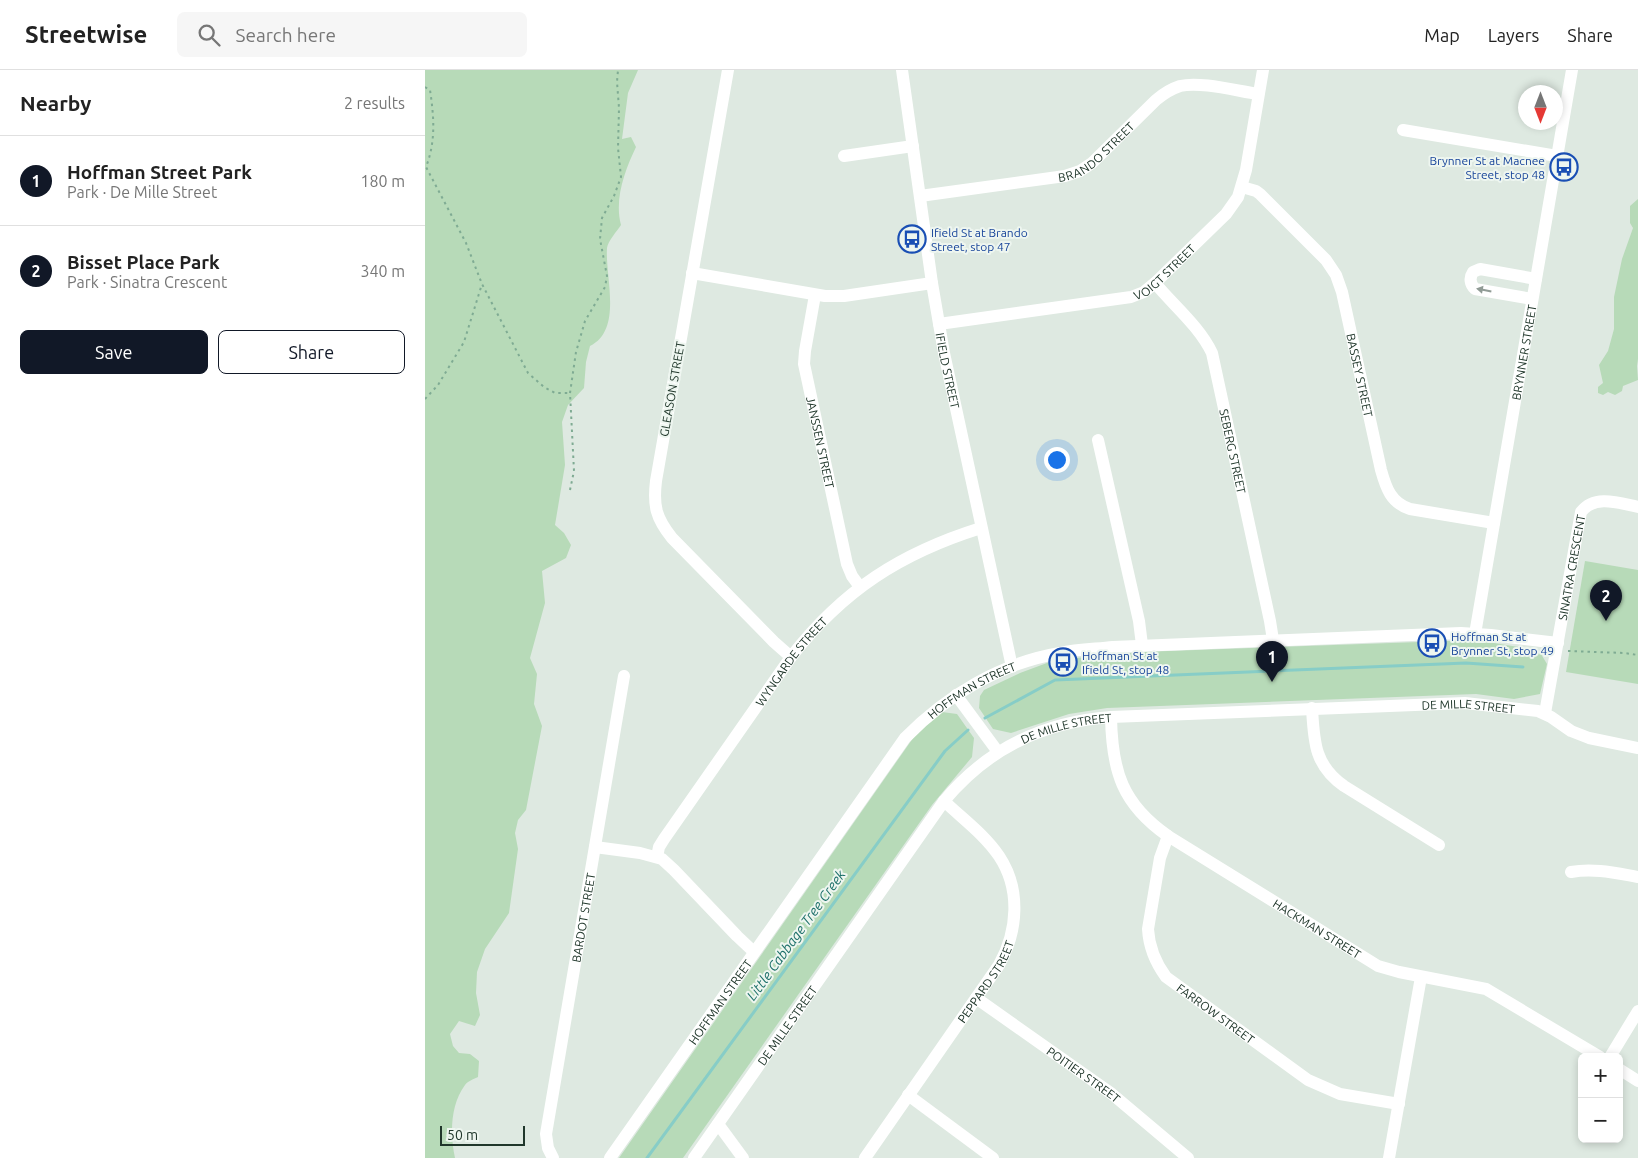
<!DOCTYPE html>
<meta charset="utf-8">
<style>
:root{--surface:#fff;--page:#f6f6f6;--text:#222;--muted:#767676;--line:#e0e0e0;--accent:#111827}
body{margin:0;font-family:Ubuntu,sans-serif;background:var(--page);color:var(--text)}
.controls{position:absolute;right:15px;bottom:15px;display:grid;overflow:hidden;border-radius:8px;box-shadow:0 2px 8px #0003}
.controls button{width:45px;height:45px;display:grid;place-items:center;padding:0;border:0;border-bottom:1px solid var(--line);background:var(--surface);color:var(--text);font:25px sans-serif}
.compass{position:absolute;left:1093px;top:15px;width:45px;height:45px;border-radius:50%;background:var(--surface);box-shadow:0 2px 8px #0003;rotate:180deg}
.scale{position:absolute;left:15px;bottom:12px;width:85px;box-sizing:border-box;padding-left:5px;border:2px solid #20372b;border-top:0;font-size:14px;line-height:18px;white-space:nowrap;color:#20372b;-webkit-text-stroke:4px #eef6f0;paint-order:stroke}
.you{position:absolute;left:631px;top:389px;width:18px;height:18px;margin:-12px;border:4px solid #fff;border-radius:50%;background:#1a73e8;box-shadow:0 0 0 8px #1a73e833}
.badge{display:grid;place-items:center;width:32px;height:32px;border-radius:50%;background:var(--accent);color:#fff;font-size:16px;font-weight:700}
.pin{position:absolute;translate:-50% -41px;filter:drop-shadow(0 1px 2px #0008)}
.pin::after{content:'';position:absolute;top:26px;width:18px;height:15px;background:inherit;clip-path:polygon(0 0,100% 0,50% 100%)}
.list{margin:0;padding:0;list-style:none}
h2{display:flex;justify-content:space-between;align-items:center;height:65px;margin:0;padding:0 20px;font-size:21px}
h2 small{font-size:16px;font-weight:400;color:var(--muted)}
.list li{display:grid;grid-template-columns:32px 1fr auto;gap:15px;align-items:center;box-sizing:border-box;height:90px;padding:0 20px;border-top:1px solid var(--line)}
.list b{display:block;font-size:19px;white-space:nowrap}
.list p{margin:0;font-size:16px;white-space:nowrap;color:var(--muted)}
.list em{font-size:16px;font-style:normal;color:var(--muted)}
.actions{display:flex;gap:10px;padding:15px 20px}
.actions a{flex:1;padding:11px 0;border:1px solid var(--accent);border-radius:8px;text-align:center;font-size:18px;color:var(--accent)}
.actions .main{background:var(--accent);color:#fff}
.icon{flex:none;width:28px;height:28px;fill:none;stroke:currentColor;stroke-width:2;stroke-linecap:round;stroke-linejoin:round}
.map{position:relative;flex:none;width:1213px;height:1088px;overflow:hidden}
header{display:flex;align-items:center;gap:30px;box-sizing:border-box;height:70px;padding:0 25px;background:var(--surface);border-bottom:1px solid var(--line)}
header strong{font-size:24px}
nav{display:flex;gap:28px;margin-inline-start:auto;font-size:18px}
.search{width:350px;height:45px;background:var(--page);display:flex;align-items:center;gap:12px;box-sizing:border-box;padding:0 18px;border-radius:8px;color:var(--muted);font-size:19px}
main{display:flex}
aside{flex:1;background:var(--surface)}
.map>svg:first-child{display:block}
</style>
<header>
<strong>Streetwise</strong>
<div class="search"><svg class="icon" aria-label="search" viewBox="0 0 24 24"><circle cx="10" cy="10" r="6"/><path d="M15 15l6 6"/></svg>Search here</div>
<nav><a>Map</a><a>Layers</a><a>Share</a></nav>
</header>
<main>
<aside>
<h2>Nearby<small>2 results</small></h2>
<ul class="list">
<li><span class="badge">1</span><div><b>Hoffman Street Park</b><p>Park · De Mille Street</p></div><em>180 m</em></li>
<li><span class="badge">2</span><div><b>Bisset Place Park</b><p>Park · Sinatra Crescent</p></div><em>340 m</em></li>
</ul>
<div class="actions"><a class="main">Save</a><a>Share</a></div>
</aside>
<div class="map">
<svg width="1213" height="1088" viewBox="0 0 1213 1088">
<rect width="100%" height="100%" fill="#dee9e1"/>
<!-- green -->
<g fill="#b7dab8">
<path d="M0,0H213L203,23L197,69L206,67L211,77C200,100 189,129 196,155C192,161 183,171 182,178C180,207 198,260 165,276L161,292L159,318L143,335L137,352L140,395L130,455L139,463L146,475L141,488L117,501L120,533L105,588L112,604L109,634L117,656L101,740L93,750L90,763L93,779L84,843L60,879L52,902L51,923L55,945L50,956L34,951L25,964L28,976L34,983L45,984L54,991L53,1007C49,1009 43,1011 40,1015C25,1035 25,1065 30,1088H0Z"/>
<path d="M1213,129V289L1212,296L1213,310L1198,316L1197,321L1190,325L1183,322L1178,325L1173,323V317L1178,313L1174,295L1183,281L1189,259V227L1197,189L1208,158L1205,153V136Z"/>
<path d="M1160,491L1213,500V614L1141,602Z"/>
<path d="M1051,570L1105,579L1116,584L1122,594L1115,624L1089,629L1051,624L682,638L644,644L586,663L568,659L554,638L555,626L559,620L595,603L630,590L715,582Z"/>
<path d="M517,642L532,644L549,668L547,687L507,735L258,1088H194L493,661Z"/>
</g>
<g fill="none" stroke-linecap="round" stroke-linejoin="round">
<!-- stream -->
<g stroke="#87cdc7" stroke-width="3">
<path d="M560,648L630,610L1041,593L1098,597"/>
<path d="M222,1088L520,681L543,660"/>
</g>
<!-- path -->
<g stroke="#7fab93" stroke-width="2" stroke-dasharray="2.5 4" stroke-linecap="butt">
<path d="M0,17L5,20C9,47 11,71 1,97L41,173L57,214L103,303L119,317L130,323H145"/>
<path d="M0,329L13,315L39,272L57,214"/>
<path d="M145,420L149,401L145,323L151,282L160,251L180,217L182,206L175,169L177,148L189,126L196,107L193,78L194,38L192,12L193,0"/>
<path d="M1143,581L1199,583L1213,585"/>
</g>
<!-- minor -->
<g stroke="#fff" stroke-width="12">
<path d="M303,0L231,411C228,436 231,448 247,468L349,572L366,587"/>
<path id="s1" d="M477,0L507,213L519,283L587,597"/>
<path d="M978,60L1132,86"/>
<path d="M419,86L488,76"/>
<path id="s2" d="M817,117L831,121L835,124L901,190L911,205L917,222L956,400C961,418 966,433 985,439L1069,453"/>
<path id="s3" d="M495,126L640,106L655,101L667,93L731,30C738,24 746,19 755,16C775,11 812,21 833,24"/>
<path d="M267,203L400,226H419L507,213"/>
<path id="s4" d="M730,213C749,236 774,256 787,283L845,551L848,570"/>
<path id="s5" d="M390,225L380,281L379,294L422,494L427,506L435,517"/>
<path d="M1107,229L1050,219C1045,214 1044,208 1048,202L1055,199L1111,209"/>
<path id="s6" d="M514,254L706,227L719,222L730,213L801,144L813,127L821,100L838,0"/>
<path d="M673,370L714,551L717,575"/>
<path id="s7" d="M1050,564L1147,0"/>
<path d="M531,625L573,682"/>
<path d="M887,638C889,671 889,695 919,716L1014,775"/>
<path id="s8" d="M1120,643L1156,442C1170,424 1194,433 1213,437"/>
<path id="s9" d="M686,647C687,701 697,734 743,766L953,896L974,902L1061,919L1175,987"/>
<path id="s10" d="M743,766L735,788L723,859C724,878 730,892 741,907L883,1010L915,1024L974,1034"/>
<path d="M170,777L215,783L237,789L249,800L312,866L329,882"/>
<path id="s11" d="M232,787L234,777L239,769L366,587C418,520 476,483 556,458"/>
<path d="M1146,802C1169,798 1190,803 1213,807"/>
<path id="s12" d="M551,928L687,1024L763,1088"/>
<path d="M1185,987L1213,941"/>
<path d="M1194,999L1213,1011"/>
<path d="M483,1025L568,1088"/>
<path d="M293,1054L318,1088"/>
<path id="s13" d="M128,1088L123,1078L121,1064L199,606"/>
<path id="s14" d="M185,1088L480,668C522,625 576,593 635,583C653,579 671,579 688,577L1036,563L1066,565L1133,573"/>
<path id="s15" d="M269,1088L519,731C563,678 618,652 686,647L1040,633L1113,641L1126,647L1146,661L1164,668L1213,678"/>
<path id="s16" d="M440,1088L574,895C593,861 596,819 574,786C560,765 538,749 519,731"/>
<path d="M964,1088L996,907"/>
</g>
</g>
<!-- one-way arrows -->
<defs><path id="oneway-solid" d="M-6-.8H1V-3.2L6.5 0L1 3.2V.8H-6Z" transform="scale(1.25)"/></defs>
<use fill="#909b95" href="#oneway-solid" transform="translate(1059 220) rotate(-169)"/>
<!-- icons -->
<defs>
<g id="bus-ring" transform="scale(1.4375)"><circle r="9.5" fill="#eef6f0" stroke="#1a4fb4" stroke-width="1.5"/><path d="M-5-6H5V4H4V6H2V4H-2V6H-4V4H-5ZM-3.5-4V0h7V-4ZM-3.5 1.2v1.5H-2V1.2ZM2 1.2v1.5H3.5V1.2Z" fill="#1a4fb4"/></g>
</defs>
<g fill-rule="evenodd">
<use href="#bus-ring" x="1139" y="97"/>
<use href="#bus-ring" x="487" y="169"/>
<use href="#bus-ring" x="1007" y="573"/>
<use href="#bus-ring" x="638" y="592"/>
</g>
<g text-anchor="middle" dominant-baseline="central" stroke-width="4" stroke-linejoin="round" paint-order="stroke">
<!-- street labels -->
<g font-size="12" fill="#20372b" stroke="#eef6f0">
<text stroke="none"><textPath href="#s3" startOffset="186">BRANDO STREET</textPath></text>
<text stroke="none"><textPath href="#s6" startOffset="236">VOIGT STREET</textPath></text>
<text stroke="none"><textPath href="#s7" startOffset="286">BRYNNER STREET</textPath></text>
<text stroke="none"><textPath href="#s1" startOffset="304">IFIELD STREET</textPath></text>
<text stroke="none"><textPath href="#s2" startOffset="234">BASSEY STREET</textPath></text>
<text transform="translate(247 319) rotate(-80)">GLEASON STREET</text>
<text stroke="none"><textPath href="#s5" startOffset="150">JANSSEN STREET</textPath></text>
<text stroke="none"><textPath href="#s4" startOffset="191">SEBERG STREET</textPath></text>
<text stroke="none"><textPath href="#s8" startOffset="148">SINATRA CRESCENT</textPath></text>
<text stroke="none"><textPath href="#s11" startOffset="238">WYNGARDE STREET</textPath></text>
<text stroke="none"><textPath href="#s14" startOffset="596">HOFFMAN STREET</textPath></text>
<text stroke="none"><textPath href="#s15" startOffset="986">DE MILLE STREET</textPath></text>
<text stroke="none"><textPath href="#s15" startOffset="582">DE MILLE STREET</textPath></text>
<text stroke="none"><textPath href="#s13" startOffset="245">BARDOT STREET</textPath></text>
<text stroke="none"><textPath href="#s9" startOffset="314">HACKMAN STREET</textPath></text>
<text stroke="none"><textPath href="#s16" startOffset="214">PEPPARD STREET</textPath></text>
<text stroke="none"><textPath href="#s14" startOffset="191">HOFFMAN STREET</textPath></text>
<text stroke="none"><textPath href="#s10" startOffset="209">FARROW STREET</textPath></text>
<text stroke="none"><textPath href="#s15" startOffset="162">DE MILLE STREET</textPath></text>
<text stroke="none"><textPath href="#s12" startOffset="132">POITIER STREET</textPath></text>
</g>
<!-- transit labels -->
<g font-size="12" fill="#164399" stroke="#eef6f0" text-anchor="start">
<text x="1120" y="90" text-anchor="end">Brynner St at Macnee<tspan x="1120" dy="14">Street, stop 48</tspan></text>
<text x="506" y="162">Ifield St at Brando<tspan x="506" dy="14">Street, stop 47</tspan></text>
<text x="1026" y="566">Hoffman St at<tspan x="1026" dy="14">Brynner St, stop 49</tspan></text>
<text x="657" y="585">Hoffman St at<tspan x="657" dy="14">Ifield St, stop 48</tspan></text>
</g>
<!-- water labels -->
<g font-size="14" font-style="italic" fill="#1d706a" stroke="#eef6f0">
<text transform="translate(371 865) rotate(-54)">Little Cabbage Tree Creek</text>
</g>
</g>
</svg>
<div class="controls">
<button>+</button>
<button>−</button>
</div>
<svg class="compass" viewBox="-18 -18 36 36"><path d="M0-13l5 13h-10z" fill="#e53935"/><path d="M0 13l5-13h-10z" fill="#767676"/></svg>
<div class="scale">50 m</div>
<div class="you"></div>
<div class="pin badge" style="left:847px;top:612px">1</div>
<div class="pin badge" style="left:1181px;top:551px">2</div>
</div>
</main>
